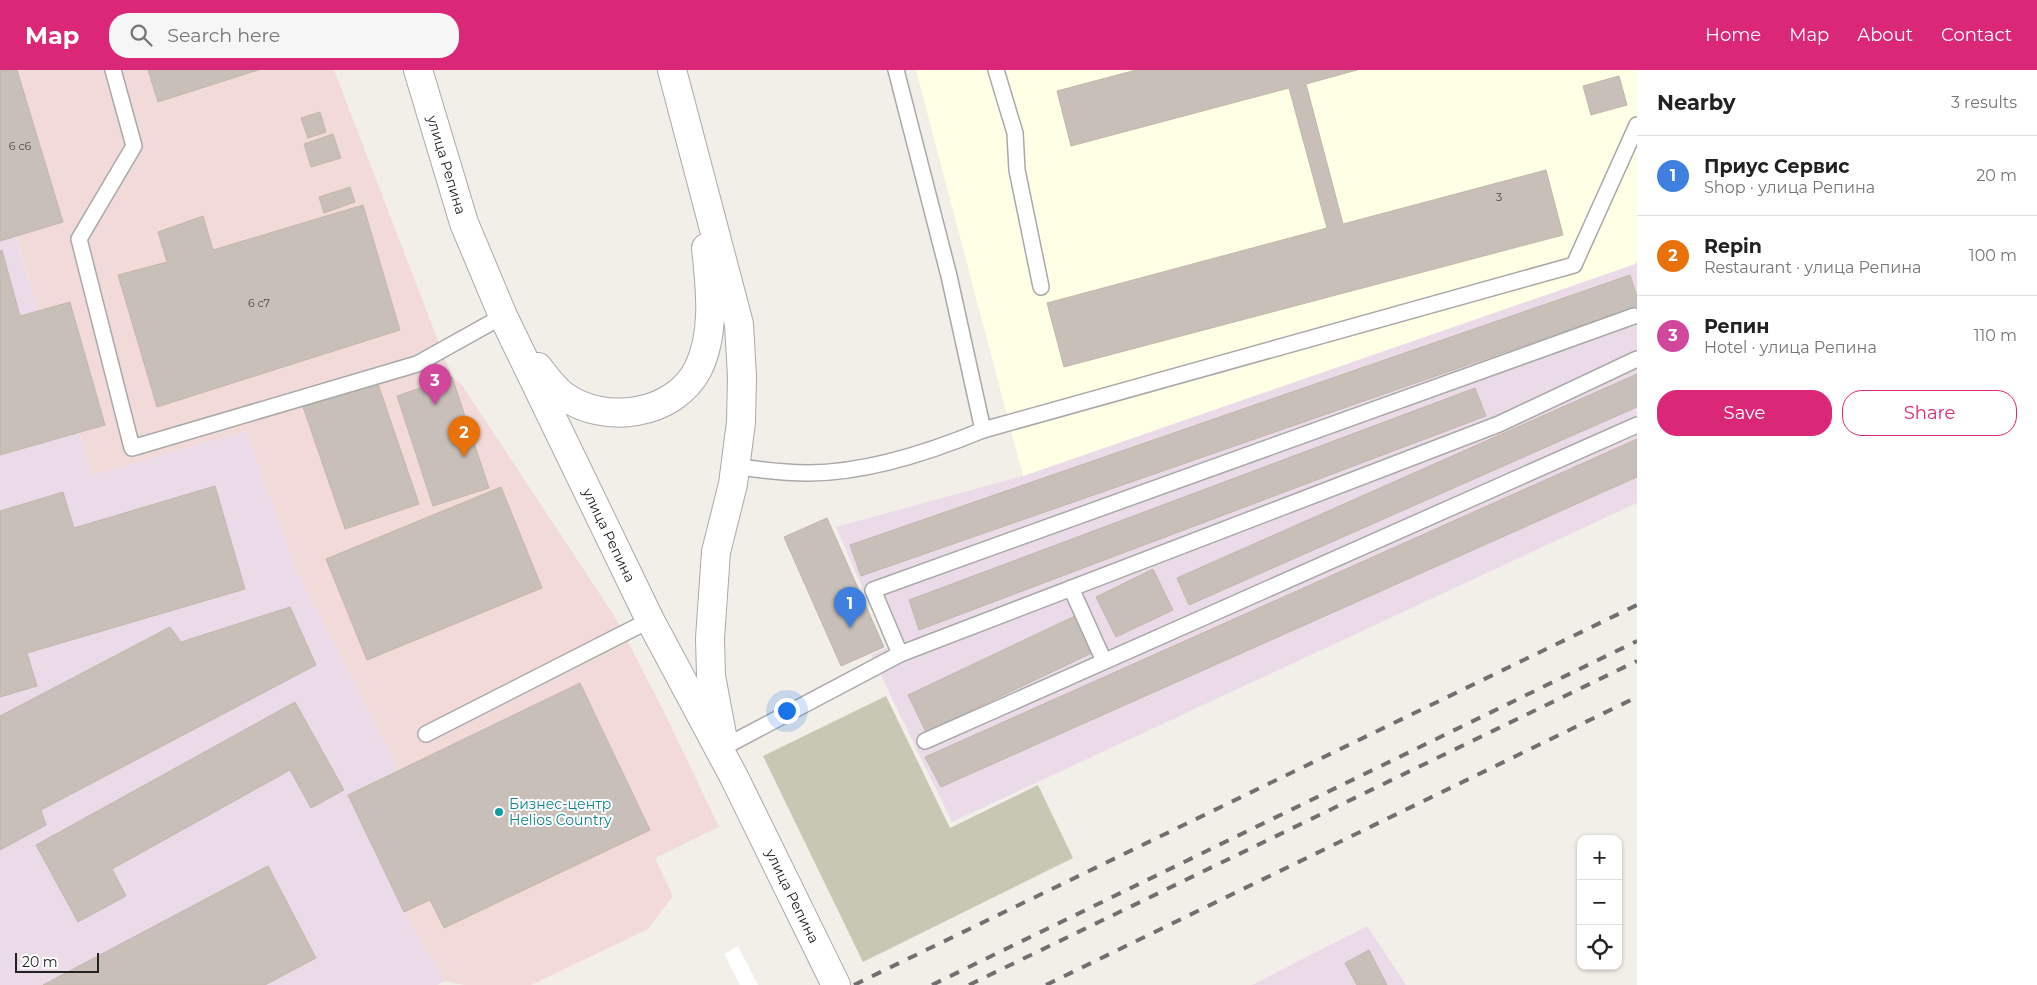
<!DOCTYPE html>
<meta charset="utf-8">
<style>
:root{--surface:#fff;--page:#f6f6f6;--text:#222;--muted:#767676;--line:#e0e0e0;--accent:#db2777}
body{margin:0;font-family:Montserrat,sans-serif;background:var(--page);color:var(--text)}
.controls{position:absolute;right:15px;bottom:15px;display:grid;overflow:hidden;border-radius:10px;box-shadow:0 1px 4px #0004}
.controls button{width:45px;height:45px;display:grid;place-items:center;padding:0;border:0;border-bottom:1px solid var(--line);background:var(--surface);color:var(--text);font:25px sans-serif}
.scale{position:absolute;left:15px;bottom:12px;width:84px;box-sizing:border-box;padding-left:5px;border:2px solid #222;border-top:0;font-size:14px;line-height:18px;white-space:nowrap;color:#222;-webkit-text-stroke:4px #fff;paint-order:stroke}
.you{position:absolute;left:786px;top:640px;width:18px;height:18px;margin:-12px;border:4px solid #fff;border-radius:50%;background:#1a73e8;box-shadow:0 0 0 8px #1a73e833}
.badge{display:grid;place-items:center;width:32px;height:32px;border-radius:50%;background:var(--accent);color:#fff;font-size:16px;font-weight:700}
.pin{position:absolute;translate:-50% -41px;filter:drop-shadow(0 1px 2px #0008)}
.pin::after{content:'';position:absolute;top:26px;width:18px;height:15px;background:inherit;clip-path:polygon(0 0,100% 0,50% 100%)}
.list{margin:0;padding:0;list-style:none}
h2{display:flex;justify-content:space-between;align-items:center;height:65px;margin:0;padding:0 20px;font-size:21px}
h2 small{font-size:16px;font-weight:400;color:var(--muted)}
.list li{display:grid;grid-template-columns:32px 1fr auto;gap:15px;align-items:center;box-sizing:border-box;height:80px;padding:0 20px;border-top:1px solid var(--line)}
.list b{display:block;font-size:19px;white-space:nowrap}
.list p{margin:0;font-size:16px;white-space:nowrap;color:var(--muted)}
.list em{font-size:16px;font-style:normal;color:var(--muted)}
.actions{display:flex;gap:10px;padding:15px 20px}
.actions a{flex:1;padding:11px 0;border:1px solid var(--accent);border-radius:20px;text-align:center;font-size:18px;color:var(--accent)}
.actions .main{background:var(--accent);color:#fff}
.icon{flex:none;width:28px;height:28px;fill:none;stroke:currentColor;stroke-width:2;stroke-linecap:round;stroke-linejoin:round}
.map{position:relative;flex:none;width:1637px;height:915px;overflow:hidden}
header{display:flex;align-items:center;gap:30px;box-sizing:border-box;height:70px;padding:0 25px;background:var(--accent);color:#fff}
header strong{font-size:24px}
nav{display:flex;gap:28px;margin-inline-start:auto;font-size:18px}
.search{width:350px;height:45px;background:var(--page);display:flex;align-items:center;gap:12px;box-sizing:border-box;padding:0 18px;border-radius:20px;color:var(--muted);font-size:19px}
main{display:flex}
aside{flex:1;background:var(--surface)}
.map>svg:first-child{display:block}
</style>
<header>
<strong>Map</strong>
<div class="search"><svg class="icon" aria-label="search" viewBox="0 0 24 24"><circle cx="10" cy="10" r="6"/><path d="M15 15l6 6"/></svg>Search here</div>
<nav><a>Home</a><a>Map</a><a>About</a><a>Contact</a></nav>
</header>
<main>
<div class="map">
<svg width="1637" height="915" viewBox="0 0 1637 915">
<rect width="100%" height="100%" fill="#f2efe9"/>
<!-- commercial -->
<path fill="#f2dad9" d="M17,0H334L452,307L462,315L615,547L664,642L719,757L655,788L673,826L648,859L531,915H465L445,911L404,842L348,725L399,700L297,502L246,361L92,406L79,362L105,355L71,232L38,241L16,166L63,152Z"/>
<!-- industrial -->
<g fill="#ebdbe8">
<path d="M0,0H17L63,152L16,167L38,241L70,232L105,355L79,363L92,405L246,361L297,502L399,700L348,725L404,842L445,911L437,915H0Z"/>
<path d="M1637,191V433L952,752L871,585L888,577L836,457L1023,406L1635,194Z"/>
<path d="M1367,856L1406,915H1252Z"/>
</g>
<!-- education -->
<path fill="#ffffe5" d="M916,0H1637V191L1635,194L1023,406Z"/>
<!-- construction -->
<path fill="#c7c7b4" d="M886,626L950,758L1038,715L1073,788L863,892L763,686Z"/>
<!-- pier -->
<path fill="#fff" d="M738,876L758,915H740L724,884Z"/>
<!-- building -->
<g fill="#c7bfb8" stroke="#c4b6ab">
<path d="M0,0H17L63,152L0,171Z"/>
<path d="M148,0H258L158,32Z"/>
<path d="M1136,0H1357L1306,14L1343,154L1546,100L1563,165L1064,297L1047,233L1327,158L1289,18L1071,76L1057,21Z"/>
<path d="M1619,6L1627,35L1591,45L1583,16Z"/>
<path d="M320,42L326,62L308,68L301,48Z"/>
<path d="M333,64L341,88L311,97L304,74Z"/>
<path d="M350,117L355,132L324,143L319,127Z"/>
<path d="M363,135L400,260L157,337L118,205L167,192L158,162L203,146L213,180Z"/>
<path d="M2,180L20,246L70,232L105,355L0,385V181Z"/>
<path d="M1630,205L1637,226V236L861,506L850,475Z"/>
<path d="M1637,304V337L1189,535L1177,508Z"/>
<path d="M375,305L419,434L345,459L301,331Z"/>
<path d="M452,307L489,418L433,436L397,326Z"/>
<path d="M1475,318L1486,346L919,560L909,530Z"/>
<path d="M1637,369V407L941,717L925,687Z"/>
<path d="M215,416L245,519L27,583L37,616L0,627V441L63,422L74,458Z"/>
<path d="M501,417L542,518L367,590L326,489Z"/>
<path d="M827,448L884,577L841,596L784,467Z"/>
<path d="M1153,499L1173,540L1116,567L1096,527Z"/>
<path d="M290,537L316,595L41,740L46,755L0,780V646L170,557L181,572Z"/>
<path d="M1077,545L1094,582L926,662L908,625Z"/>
<path d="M580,613L650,760L444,858L430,830L404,842L348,725Z"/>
<path d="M295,632L344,720L311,738L290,700L112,799L126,826L78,852L36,775Z"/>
<path d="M268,796L316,888L265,915H43Z"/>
<path d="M1369,880L1387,915H1357L1345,893Z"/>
</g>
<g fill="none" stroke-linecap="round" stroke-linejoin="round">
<!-- service casing -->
<g stroke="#a9a9a9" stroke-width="18">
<g id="service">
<path d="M113,0L134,76L79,169L132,378L417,294L503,246"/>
<path d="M896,0L949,206L983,360"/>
<path d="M996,0L1015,63L1017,100L1041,217"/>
<path d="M735,396C759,400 784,403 808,403C865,403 930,382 983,360L1574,195L1637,55"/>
<path d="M1071,518L1104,591"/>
<path d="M900,584L1499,354L1637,289"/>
<path d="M426,664L650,550"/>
<path d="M925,671L1637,355"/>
<path d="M724,677L900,584L873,520L1634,246"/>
</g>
</g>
<!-- tertiary casing -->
<g stroke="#a9a9a9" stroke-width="30">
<g id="tertiary">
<path id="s1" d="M418,0L464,153L503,246L650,550L734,707L836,915"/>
<path d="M672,0L739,254L742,307L741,352L733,414L716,482L710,568L711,606L723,670"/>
<path d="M538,297C545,306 554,319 564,326C604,355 674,346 698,299C716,262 710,217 706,178"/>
</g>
</g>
<!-- service -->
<use href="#service" stroke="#fff" stroke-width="15"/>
<!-- tertiary -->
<use href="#tertiary" stroke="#fff" stroke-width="28"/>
<!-- rail -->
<g stroke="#707070" stroke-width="4" stroke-dasharray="10 10" stroke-linecap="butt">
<path d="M854,915L1637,535"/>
<path d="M932,915L1637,571"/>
<path d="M969,915L1637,591"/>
<path d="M1046,915L1637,627"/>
</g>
</g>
<!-- markers -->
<circle fill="#0f9aa8" stroke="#fff" stroke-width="2" cx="499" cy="742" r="5"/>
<g text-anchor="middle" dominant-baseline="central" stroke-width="4" stroke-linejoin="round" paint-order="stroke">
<!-- number labels -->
<g font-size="11" fill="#4b4948">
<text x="20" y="76">6 с6</text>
<text x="1499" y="127">3</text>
<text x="259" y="233">6 с7</text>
</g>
<!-- street labels -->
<g font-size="14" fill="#222" stroke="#fff">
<text stroke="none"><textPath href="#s1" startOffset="99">улица Репина</textPath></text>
<text stroke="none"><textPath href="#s1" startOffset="504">улица Репина</textPath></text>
<text stroke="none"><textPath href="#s1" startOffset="909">улица Репина</textPath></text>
</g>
<!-- culture labels -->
<g font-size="14" fill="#0d838f" stroke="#fff" text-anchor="start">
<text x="509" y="734">Бизнес-центр<tspan x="509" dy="16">Helios Country</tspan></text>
</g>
</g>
</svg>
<div class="controls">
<button>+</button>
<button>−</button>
<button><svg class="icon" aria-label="locate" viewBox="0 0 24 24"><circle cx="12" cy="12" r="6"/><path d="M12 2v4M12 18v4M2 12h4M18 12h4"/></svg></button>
</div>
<div class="scale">20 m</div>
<div class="you"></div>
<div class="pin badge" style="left:850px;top:558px;background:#3f7fe0">1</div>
<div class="pin badge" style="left:464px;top:387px;background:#e8710a">2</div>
<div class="pin badge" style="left:435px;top:335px;background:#d1479c">3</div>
</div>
<aside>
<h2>Nearby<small>3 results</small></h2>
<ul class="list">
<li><span class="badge" style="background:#3f7fe0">1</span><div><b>Приус Сервис</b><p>Shop · улица Репина</p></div><em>20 m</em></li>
<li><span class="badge" style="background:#e8710a">2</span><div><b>Repin</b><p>Restaurant · улица Репина</p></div><em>100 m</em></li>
<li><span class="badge" style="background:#d1479c">3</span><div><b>Репин</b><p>Hotel · улица Репина</p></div><em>110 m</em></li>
</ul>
<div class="actions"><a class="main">Save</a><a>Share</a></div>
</aside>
</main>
